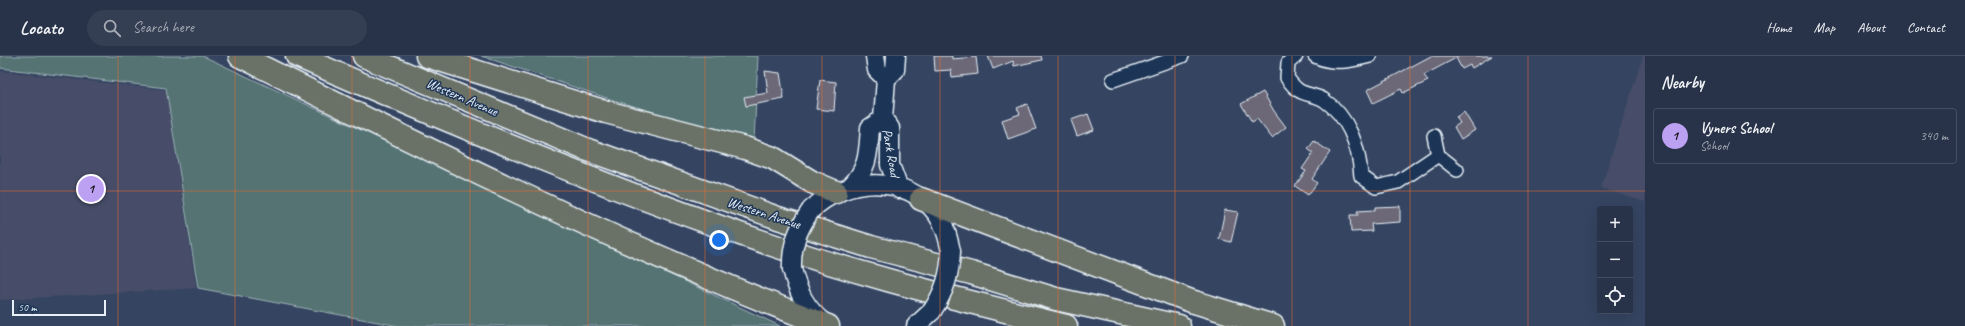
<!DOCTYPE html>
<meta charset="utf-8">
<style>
:root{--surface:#283349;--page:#343f53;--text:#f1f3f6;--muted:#a5aab4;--line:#444e61;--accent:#bca0f2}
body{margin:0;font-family:Caveat,sans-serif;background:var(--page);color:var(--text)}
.controls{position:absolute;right:12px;bottom:12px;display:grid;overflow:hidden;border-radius:4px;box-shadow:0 4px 16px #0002}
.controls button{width:36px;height:36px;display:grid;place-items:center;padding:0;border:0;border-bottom:1px solid var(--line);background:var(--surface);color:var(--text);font:20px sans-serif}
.scale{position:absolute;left:12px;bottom:10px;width:94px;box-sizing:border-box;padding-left:4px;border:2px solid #e8f1f8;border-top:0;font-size:11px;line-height:14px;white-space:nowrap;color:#e8f1f8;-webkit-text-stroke:3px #1d3557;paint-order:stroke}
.you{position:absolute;left:719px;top:184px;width:14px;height:14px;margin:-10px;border:3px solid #fff;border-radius:50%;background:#1a73e8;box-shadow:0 0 0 6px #1a73e833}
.badge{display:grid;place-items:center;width:26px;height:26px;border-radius:50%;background:var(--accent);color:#111;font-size:13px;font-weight:700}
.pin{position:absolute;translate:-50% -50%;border:2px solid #fff;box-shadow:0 1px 4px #0006}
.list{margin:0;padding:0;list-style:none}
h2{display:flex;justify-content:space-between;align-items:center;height:52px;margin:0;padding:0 16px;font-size:17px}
h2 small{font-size:13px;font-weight:400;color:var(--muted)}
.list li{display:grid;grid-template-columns:26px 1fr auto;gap:12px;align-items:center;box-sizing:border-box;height:56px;margin:0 8px 8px;padding:0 8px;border:1px solid var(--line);border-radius:4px}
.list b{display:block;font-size:15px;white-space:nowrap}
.list p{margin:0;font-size:13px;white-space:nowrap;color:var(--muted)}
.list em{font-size:13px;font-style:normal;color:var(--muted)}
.icon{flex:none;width:22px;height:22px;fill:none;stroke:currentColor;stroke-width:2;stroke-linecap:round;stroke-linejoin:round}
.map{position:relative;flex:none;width:1645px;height:270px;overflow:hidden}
header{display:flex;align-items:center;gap:24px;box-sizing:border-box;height:56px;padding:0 20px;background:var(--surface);border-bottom:1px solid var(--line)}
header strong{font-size:19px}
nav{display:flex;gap:22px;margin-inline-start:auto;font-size:14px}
.search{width:280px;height:36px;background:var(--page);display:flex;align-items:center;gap:10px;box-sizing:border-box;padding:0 14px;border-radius:22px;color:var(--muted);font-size:15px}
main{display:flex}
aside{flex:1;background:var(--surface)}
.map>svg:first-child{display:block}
</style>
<header>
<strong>Locato</strong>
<div class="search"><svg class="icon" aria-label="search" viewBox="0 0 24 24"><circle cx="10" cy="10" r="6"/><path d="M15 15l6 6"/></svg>Search here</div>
<nav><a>Home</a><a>Map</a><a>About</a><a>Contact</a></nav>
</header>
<main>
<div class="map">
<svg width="1645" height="270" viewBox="0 0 1645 270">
<rect width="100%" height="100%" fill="#354461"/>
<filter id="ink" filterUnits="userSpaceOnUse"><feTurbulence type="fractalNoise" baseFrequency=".025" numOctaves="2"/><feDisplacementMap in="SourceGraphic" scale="8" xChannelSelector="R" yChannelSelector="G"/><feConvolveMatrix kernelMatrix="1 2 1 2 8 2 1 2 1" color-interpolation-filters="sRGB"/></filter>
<g filter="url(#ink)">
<!-- built -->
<g fill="#464e68">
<path d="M1643,0H1645V146L1601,132Z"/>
<path d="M0,15L166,34L196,232L0,244Z"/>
</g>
<!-- green -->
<g fill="#547373" stroke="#9eb2b6">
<path d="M0,0H203L780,270H399L198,232L166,32L0,12Z"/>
<path d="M481,0H758L754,86L613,44Z"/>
</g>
<!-- building -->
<g fill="#6c6777" stroke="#e8f1f8">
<path d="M934,0H952V3L976,1L978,18L952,21L951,14L935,15Z"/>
<path d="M988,0H1041L1042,4L1014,10L1013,5L993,13Z"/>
<path d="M1431,0H1492L1472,12L1470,9L1462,13L1456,2L1424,19L1428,25L1403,37L1401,33L1373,47L1367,34Z"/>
<path d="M765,15L780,17L784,43L746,50L744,41L768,37Z"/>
<path d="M820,24L836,26L834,55L816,53Z"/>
<path d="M1263,36L1274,55L1286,71L1272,82L1257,63L1252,66L1241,48Z"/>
<path d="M1027,48L1036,73L1008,83L1002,64L1020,58L1017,52Z"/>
<path d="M1464,56L1475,74L1461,83L1454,71L1460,67L1456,61Z"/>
<path d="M1088,58L1094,74L1077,80L1071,64Z"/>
<path d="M1314,85L1330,96L1312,123L1317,127L1308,139L1295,130L1306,115L1302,113L1313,97L1308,93Z"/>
<path d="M1400,150V166L1371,168L1372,175L1351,176L1350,159H1358L1357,155L1375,154V151Z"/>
<path d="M1225,154L1238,156L1231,186L1219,183Z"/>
</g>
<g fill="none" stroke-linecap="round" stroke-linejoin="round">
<!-- street casing -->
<g stroke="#e8f1f8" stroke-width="16">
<g id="street">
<path d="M1296,0L1288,7L1287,22C1290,26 1294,31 1298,34C1305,39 1316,39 1324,44C1349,61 1359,91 1361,120L1376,131L1398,126L1438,99"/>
<path d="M1315,0C1333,9 1351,5 1370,0"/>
<path d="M1113,24L1182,0"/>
<path d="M1434,80L1438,99L1457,114"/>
</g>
</g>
<!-- secondary casing -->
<g stroke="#e8f1f8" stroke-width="21">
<g id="secondary">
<path d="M875,0L877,14L886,23"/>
<path d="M896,0L895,14L886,23L883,63L890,72V109L899,133"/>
<path d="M850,131C869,112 868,97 870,72L883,63"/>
<path d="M811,154C845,121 907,117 937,158C945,169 948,182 951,195"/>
<path d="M792,213C798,236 805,252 824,267"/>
<path d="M916,270L932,255"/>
</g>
</g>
<!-- highway casing -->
<g stroke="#e8f1f8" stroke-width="25">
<g id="highway">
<path d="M240,0C433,96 626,193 828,270"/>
<path d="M297,0C435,60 573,118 715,169C829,211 948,241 1066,270"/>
<path d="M364,0L588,94L778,162L871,191L971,217L1056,243L1179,270"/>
<path d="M427,0L606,56L745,92L773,102L812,126L836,136"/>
<path d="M921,143L1191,245L1273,270"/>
</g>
</g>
<!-- street -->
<use href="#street" stroke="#1d3557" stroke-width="13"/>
<!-- secondary -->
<use href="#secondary" stroke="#1d3557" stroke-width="18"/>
<!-- highway -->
<use href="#highway" stroke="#6a7166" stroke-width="22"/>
<!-- secondary-bridge casing -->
<g stroke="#e8f1f8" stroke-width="21" stroke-linecap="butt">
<g id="secondary-bridge">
<path d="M792,213C791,189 798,173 811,154"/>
<path d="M932,255C945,235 950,218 951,195"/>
</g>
</g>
<!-- secondary-bridge -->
<use href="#secondary-bridge" stroke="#1d3557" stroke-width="18"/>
</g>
</g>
<!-- grid -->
<path fill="none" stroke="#e8702f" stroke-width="1" stroke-opacity="0.55" d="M118,0V270M235,0V270M352,0V270M470,0V270M588,0V270M705,0V270M822,0V270M940,0V270M1058,0V270M1175,0V270M1292,0V270M1410,0V270M1528,0V270M0,135H1645"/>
<g text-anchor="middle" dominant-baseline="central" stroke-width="3" stroke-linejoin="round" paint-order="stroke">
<!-- street labels -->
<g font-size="14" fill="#e8f1f8" stroke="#1d3557">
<text transform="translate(462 41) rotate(23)">Western Avenue</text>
<text transform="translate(891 97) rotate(80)">Park Road</text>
<text transform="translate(764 157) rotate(18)">Western Avenue</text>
</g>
</g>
</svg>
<div class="controls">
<button>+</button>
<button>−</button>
<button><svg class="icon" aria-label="locate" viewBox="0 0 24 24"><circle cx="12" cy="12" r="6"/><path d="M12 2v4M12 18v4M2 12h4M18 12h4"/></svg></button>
</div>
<div class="scale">50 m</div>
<div class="you"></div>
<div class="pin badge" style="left:91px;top:133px">1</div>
</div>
<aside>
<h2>Nearby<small></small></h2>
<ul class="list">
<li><span class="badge">1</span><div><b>Vyners School</b><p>School</p></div><em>340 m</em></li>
</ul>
</aside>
</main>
